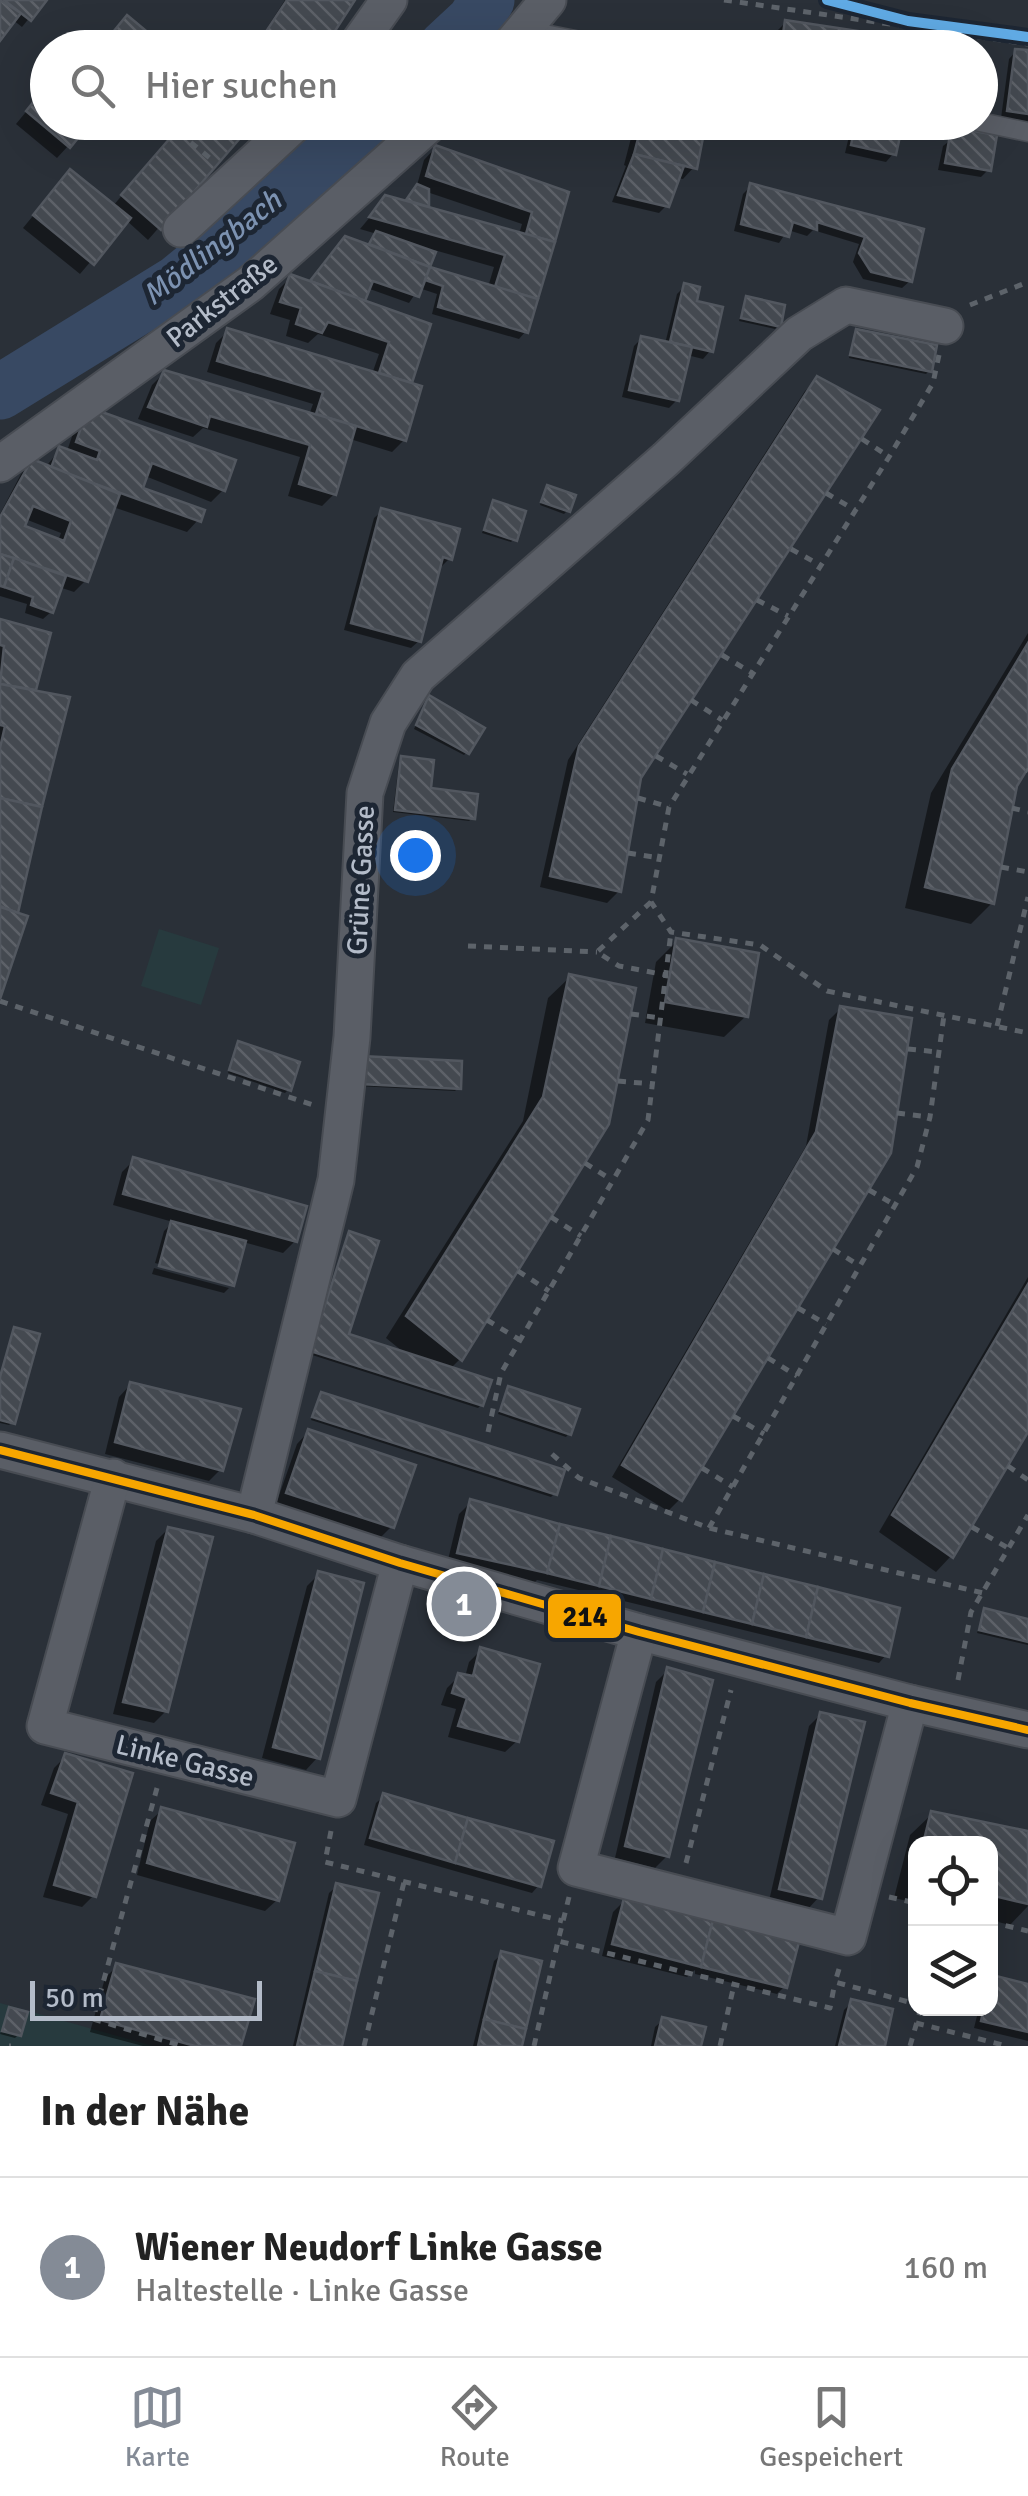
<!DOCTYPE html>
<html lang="de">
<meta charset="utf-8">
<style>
:root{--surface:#fff;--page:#f2f2f2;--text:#222;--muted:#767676;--line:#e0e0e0;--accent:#848b96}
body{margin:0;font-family:Signika,sans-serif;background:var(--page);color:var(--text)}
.controls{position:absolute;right:30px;bottom:30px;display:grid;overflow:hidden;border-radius:20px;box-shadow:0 10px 40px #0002}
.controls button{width:90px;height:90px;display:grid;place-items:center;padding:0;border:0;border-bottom:2px solid var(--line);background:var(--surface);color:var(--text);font:50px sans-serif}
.scale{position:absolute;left:30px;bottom:25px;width:232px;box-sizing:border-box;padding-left:10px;border:5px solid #b4bcc9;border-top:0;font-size:28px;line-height:35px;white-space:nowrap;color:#b4bcc9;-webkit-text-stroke:8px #1d2633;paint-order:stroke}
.you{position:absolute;left:415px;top:855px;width:35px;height:35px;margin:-25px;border:8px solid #fff;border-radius:50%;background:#1a73e8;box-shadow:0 0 0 15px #1a73e833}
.badge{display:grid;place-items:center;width:65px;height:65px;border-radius:50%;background:var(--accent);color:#fff;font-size:32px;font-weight:700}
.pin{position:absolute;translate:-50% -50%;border:5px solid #fff;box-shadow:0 2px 10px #0006}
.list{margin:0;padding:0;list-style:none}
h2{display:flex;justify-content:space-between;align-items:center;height:130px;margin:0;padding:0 40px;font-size:42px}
h2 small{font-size:32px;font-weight:400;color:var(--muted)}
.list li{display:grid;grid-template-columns:65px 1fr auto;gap:30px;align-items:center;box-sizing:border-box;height:180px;padding:0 40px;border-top:2px solid var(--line)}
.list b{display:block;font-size:38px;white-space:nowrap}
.list p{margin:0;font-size:32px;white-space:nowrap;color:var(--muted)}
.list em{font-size:32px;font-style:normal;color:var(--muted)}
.icon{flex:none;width:55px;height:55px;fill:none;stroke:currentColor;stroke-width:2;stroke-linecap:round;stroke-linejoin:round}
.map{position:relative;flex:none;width:1028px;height:2046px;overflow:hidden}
.search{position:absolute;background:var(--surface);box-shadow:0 10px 40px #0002;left:30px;right:30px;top:30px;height:110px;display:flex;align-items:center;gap:25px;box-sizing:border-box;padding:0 35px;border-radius:55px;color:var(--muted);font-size:38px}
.sheet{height:310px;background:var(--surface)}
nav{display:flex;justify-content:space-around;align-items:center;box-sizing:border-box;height:140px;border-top:2px solid var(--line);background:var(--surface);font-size:28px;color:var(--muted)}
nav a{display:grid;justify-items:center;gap:5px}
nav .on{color:var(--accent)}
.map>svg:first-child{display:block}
</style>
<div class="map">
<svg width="1028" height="2046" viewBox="0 0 1028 2046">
<defs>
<pattern id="building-back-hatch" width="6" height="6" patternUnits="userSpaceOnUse" patternTransform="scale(2.5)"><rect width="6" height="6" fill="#444950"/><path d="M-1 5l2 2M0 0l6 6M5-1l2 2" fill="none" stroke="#5d6168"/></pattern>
</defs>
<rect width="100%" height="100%" fill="#2a3038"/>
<!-- green -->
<g fill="#273a3e">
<path d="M159,929L219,948L201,1005L141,986Z"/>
<path d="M0,2003L153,2046H0Z"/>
</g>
<!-- shadow -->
<g fill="#0007" fill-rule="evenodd">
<path d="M0,0H44L22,27L13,20L0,37Z"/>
<path d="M285,0H352L321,48H254Z"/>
<path d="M786,22L935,48H772L774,34Z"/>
<path d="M1016,51L1028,53V122L1001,118L1009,59Z"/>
<path d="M48,85V122L68,146L57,158L16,124Z"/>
<path d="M185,122H272L257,140L244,130L148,240L126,220L80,274L23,228L59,184L112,207Z"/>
<path d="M483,122H523L511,134Z"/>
<path d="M569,122H704L694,167L683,179L677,178L667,205L659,213L612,202L626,166L624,165L631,138Z"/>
<path d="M753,122H802L800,133L792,140L752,131Z"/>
<path d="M856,122H900L893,154L886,162L845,153L851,128Z"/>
<path d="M962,131L988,170L981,177L938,170L943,146Z"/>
<path d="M435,148L566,193L526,331L519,339L432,314L437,294L419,288L409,303L367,288L361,302L428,326L409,385L404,440L392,452L350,439L334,494L322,506L288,496L300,457L203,428L193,437L138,419L152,385L164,373L309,415L313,404L207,372L216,343L228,331L372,374L379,354L318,334L308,343L286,336L290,320L270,314L279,289L291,277L309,284L338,246L368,247L377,234L360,229L386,198L405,203L416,189L424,160ZM427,192L522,224L519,234L424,208ZM434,250L494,267L488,287L427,266Z"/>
<path d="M751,186L921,231L910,281L902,288L863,279L853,262L859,244L813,230L807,236L788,230L779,243L734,231L743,194Z"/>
<path d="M685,286L710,351L703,359L687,355L677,400L669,408L622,397L634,346L642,338L665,344L677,294Z"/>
<path d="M747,299L778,325L775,329L739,321Z"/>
<path d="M856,332L930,370L926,374L849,358Z"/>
<path d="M817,380L639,777L619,891L607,903L540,887L568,760L805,391Z"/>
<path d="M77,422L223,490L211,502L145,476L140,489L198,520L187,532L113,507L86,580L74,592L59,587L51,612L43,619L25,613L27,604L0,596V514L21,474L32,462L45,468L60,449L67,451ZM25,519L61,533L58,541L22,527Z"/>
<path d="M545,491L567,511L564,514L540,505Z"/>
<path d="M494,503L514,539L511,542L482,533Z"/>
<path d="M382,511L450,558L442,566L439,565L419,641L411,648L344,630L374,518Z"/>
<path d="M0,622L48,635L33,692L40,807L0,992Z"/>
<path d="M1028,633V763L1014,786L992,903L971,924L905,908L931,793Z"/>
<path d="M429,699L467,752L464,755L414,729Z"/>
<path d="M402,758L429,790L472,818L469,821L393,812L399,762Z"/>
<path d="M677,941L746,1016L724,1037L645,1023L656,962Z"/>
<path d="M570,977L633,990L460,1359L450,1369L481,1405L478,1408L309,1354L350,1234L346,1336L407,1355L386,1338L523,1121L548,998Z"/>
<path d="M841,1008L909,1020L680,1499L668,1511L612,1477L806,1146L829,1020Z"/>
<path d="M239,1044L289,1089L285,1093L228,1073Z"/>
<path d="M359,1062L458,1088L455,1091L357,1086Z"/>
<path d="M134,1160L295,1241L283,1253L243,1242L230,1287V1283L155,1263L164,1231L173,1222L113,1205L122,1172Z"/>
<path d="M154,1268L229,1288L224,1293L152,1274Z"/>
<path d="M1028,1277V1427L951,1556L936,1572L879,1532Z"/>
<path d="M15,1329L12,1422L9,1425L0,1423V1374Z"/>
<path d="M130,1385L220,1470L209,1481L105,1454L119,1397Z"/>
<path d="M509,1389L569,1433L566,1437L498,1414Z"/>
<path d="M321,1394L554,1494L551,1497L311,1420Z"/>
<path d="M308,1432L392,1526L380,1538L276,1504L297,1444Z"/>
<path d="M471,1502L886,1655L879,1663L537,1580L533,1584L447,1564L459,1514Z"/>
<path d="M168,1529L166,1711L154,1723L113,1714L156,1541Z"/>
<path d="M319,1574L317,1758L306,1770L262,1758L307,1586Z"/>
<path d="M985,1611L1028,1621V1645L977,1633Z"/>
<path d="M481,1650L517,1741L505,1752L448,1737L456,1709L441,1705L447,1688L459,1676L465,1677L469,1662Z"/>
<path d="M668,1670L667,1856L655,1868L615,1858L656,1682Z"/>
<path d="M821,1714L819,1897L808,1909L769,1901L809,1726Z"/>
<path d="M66,1756L130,1774L94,1895L82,1907L43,1897L68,1814L41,1805L54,1768Z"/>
<path d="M384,1796L539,1885L532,1893L364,1845L376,1803Z"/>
<path d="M162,1810L277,1900L265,1911L137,1875L150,1821Z"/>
<path d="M932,1814L1028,1834V1906L1010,1925L990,1920V1844H916V1903L894,1898L910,1835Z"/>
<path d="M337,1886L339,2046H293L329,1893Z"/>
<path d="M625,1900L785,1986L777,1994L695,1974V1970L687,1977L602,1956L613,1912Z"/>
<path d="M502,1954L519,2046H473L494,1961Z"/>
<path d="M117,1966L239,2046H143L90,2032L105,1978Z"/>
<path d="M993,1978L1028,1986V2041L974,2028L979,2008H990Z"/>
<path d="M852,2002L882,2046H835L844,2010Z"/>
<path d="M10,2010L18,2035L15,2038L0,2034Z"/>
<path d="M663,2020L699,2046H651L655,2027Z"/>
</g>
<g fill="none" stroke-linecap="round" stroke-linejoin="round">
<!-- river -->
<g stroke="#384963" stroke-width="55">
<path d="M445,48L474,21L487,0"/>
<path d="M0,392L177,283L284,196L363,122"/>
</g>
</g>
<!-- building -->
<g fill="url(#building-back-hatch)" stroke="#52575f" stroke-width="2.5" fill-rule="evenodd">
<path d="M0,0L21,13L0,41Z"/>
<path d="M4,0H47L31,21Z"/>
<path d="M287,0H355L324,48H255Z"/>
<path d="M127,15L163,45L161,48H100Z"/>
<path d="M785,20L938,43V48H781Z"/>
<path d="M1015,49L1028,50V114L1007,111Z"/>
<path d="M48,84V122H91L70,148L26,111Z"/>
<path d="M184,122H254L161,230L121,195Z"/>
<path d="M624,122H706L697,169L634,154L641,127Z"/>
<path d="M758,122H805L802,134Z"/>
<path d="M856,122H903L896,155L851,145Z"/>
<path d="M962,129L997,135L991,171L945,163L950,135L960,137Z"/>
<path d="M435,145L569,192L555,242L526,234L532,212L426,176Z"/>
<path d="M634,154L684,166L669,207L618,195Z"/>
<path d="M70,169L131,218L94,265L33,215Z"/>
<path d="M750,183L924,229L912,282L871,272L859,253L865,237L817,222V230L793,222L789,237L741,224Z"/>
<path d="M417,184L429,189V207L406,200Z"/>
<path d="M385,195L555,242L538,299L495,287L505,255L369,217Z"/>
<path d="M376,231L436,252L430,267L369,244Z"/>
<path d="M345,236L430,267L419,297L373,281L365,301L310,281Z"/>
<path d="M430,267L538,299L528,333L438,307L443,286L425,280Z"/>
<path d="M290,274L431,324L412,383L379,373L389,342L328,322L322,333L296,324L301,308L280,302Z"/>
<path d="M684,283L700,287L697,301L723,307L713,352L670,342Z"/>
<path d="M746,296L785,305L781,327L741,318Z"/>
<path d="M227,328L422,386L406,441L316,414L323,392L217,361Z"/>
<path d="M856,329L937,345L932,372L850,355Z"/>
<path d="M641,336L692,347L679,401L629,390Z"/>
<path d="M164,370L356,426L336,495L299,484L310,445L210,416L207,427L148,407Z"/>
<path d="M817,376L880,410L641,778L621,892L550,876L579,746Z"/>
<path d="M88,407L236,460L225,491L152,463L143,488L205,510L201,522L51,468L59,446L97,460L100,451L76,442Z"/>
<path d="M32,459L120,494L88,582L0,554V517ZM33,506L71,521L64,541L25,526Z"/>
<path d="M547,485L576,495L570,512L541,502Z"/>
<path d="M493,500L526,511L517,541L484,530Z"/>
<path d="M381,508L460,529L452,560L443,557L421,642L351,623Z"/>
<path d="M0,554L14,558L4,587L0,586Z"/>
<path d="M14,558L66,576L53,613L31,605L33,597L4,587Z"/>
<path d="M0,619L51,633L36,690L0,684L4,646L0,645Z"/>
<path d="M1028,643V768L1017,786L994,904L925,887L952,769Z"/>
<path d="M0,684L70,697L42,807L0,798V748L5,726L0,725Z"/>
<path d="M429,695L485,728L469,754L416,725Z"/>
<path d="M401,756L434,760L431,788L478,794L475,819L395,810Z"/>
<path d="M0,798L42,807L18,913L0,906Z"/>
<path d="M0,907L28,916L0,999Z"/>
<path d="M676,938L759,953L748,1017L665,1002Z"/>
<path d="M569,974L636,988L609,1124L462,1361L406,1316L543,1097Z"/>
<path d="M840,1006L912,1018L891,1153L682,1501L622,1465L816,1132Z"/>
<path d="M238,1041L300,1062L291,1091L229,1070Z"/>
<path d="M361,1056L462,1061L461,1089L360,1084Z"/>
<path d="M133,1157L307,1206L297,1242L123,1194Z"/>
<path d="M171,1221L246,1241L234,1286L159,1266Z"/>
<path d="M349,1231L379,1241L349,1334L492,1380L483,1406L310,1351Z"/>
<path d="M1028,1284V1432L953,1558L892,1515Z"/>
<path d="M14,1327L40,1334L15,1424L0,1420V1377Z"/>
<path d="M130,1382L241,1409L223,1471L115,1442Z"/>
<path d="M508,1386L580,1409L571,1435L500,1411Z"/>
<path d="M321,1392L565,1470L557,1495L312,1417Z"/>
<path d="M308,1429L416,1465L394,1528L286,1493Z"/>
<path d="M470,1499L560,1524L547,1573L457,1553Z"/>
<path d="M560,1524L611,1536L599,1586L547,1573Z"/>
<path d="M168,1527L213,1537L168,1712L123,1702Z"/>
<path d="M611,1536L663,1549L651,1599L599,1586Z"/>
<path d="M663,1549L715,1562L703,1612L651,1599Z"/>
<path d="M715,1562L764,1574L752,1624L703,1612Z"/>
<path d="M318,1571L364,1583L320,1759L273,1747Z"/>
<path d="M764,1574L818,1587L806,1637L752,1624Z"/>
<path d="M818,1587L900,1608L889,1657L806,1637Z"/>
<path d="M984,1608L1028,1619V1642L979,1630Z"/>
<path d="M480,1647L540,1664L519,1742L458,1726L467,1698L452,1693L458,1673L473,1676Z"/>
<path d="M667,1667L713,1680L669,1857L625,1846Z"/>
<path d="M820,1712L865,1722L822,1899L779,1889Z"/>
<path d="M65,1753L133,1773L96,1897L54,1885L78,1802L51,1793Z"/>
<path d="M383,1793L468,1818L455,1863L370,1838Z"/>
<path d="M161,1807L295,1843L279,1901L147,1863Z"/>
<path d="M931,1811L1028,1831V1904L990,1895V1844H923Z"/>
<path d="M468,1818L554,1841L541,1887L455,1863Z"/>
<path d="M336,1883L379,1893L357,1981L315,1971Z"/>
<path d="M624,1898L713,1920L701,1967L612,1944Z"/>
<path d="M713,1920L799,1942L787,1988L701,1967Z"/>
<path d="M501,1951L542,1961L526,2029L484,2019Z"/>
<path d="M116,1963L255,1999L241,2046H195L100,2020Z"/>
<path d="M315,1971L357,1981L342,2046H297Z"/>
<path d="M992,1975L1028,1984V2032L981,2021L984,2008H990Z"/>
<path d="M851,1999L893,2009L885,2046H839Z"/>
<path d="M9,2007L28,2012L21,2036L2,2031Z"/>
<path d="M662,2017L706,2027L701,2046H655Z"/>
<path d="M484,2019L526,2029L522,2046H478Z"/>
</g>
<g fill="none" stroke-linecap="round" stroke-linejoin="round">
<!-- service casing -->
<g stroke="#484c53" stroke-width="21">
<g id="service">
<path d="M524,30L616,48"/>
<path d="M980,122L1028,132"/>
</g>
</g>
<!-- minor casing -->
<g stroke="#484c53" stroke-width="39">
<g id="minor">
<path d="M355,48L389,0"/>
<path d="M508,48L548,0"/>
<path d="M181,229L297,122"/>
<path d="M0,464L251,283L432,122"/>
<path d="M0,1450L254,1515L400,1563L639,1632L910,1703L1028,1730"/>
<path d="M113,1477L45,1726L338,1799L400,1563"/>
<path d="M254,1515L336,1180L352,1037L365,793L388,723L418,676L666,459L799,334L846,305L945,326"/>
<path d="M639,1632L576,1868L848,1937L910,1703"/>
</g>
</g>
<!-- path -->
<g stroke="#5d636a" stroke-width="5" stroke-dasharray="8 8" stroke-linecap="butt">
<path d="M724,0L1028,44"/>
<path d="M97,122L112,134L122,122"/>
<path d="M166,122L211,159"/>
<path d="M970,305L1028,282"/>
<path d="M939,355L933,383L889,457L669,807L651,902L671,932L760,945L827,991L1028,1033"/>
<path d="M862,439L888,456"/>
<path d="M826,493L855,510"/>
<path d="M791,549L820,565"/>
<path d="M757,600L788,616"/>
<path d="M722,655L752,673"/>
<path d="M691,700L722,720"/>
<path d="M656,756L687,774"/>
<path d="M1026,770L1028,771"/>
<path d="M638,798L669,807"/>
<path d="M1012,808L1028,812"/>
<path d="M628,853L660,858"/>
<path d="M1001,867L1028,872"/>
<path d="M651,902L597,952L619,966L666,975"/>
<path d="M468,946L597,952"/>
<path d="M0,1001L313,1105"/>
<path d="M631,1014L661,1018"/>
<path d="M997,1026L1028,897"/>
<path d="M908,1049L938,1052"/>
<path d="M618,1081L652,1084"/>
<path d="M897,1113L929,1117"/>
<path d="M585,1163L612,1180"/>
<path d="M869,1190L895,1205"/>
<path d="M551,1217L581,1236"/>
<path d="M833,1249L860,1266"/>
<path d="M518,1271L549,1291"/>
<path d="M798,1308L826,1324"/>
<path d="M487,1320L520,1340"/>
<path d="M768,1358L797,1376"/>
<path d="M733,1416L764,1434"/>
<path d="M488,1432L501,1373L648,1120L671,932"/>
<path d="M552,1454L579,1478L709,1528L983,1593"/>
<path d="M1008,1466L1028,1480"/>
<path d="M702,1468L733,1487"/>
<path d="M972,1527L1008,1548"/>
<path d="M709,1528L917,1167L930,1117L944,1015"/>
<path d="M958,1680L971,1612L1028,1515"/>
<path d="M157,1788L93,2019L182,2046"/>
<path d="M331,1831L325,1862L563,1921"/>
<path d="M686,1863L731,1690"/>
<path d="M569,1897L558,1941L830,2008L835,1982"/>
<path d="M889,1897L916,1903"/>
<path d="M990,1922L1028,1931"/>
<path d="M839,1969L835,1982L916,2004"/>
<path d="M916,2023L1007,2046"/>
<path d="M9,2046H11"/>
<path d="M364,2046L404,1882"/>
<path d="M534,2046L558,1941"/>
<path d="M720,2046L734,1985"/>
<path d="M910,2046L921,2008"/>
</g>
<!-- service -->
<use href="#service" stroke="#5a5e66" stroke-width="18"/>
<!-- minor -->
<use href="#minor" stroke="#5a5e66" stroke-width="35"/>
<!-- bus-1 casing -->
<g stroke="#1d2633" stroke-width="15">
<path id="bus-1" d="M0,1450L254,1515L400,1563L639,1632L910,1703L1028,1730"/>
</g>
<!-- bus-1 -->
<use href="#bus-1" stroke="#f7a600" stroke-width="8"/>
<!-- rail-1 casing -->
<g stroke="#1d2633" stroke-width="18">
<path id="rail-1" d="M827,0L908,21L1028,37"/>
</g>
<!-- rail-1 -->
<use href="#rail-1" stroke="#60aae4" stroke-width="10"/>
</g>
<g text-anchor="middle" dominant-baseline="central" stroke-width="10" stroke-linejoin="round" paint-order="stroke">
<!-- street labels -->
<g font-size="28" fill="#b4bcc9" stroke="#1d2633">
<text transform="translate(222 301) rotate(-38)">Parkstraße</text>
<text transform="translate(361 880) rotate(-87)">Grüne Gasse</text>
<text transform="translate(185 1761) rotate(14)">Linke Gasse</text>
</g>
<!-- water labels -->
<g font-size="30" font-style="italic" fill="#7c92b1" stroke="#1d2633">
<text transform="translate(212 248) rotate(-38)">Mödlingbach</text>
</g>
</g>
<rect stroke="#1d2633" stroke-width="4" x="546" y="1592" width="77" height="48" rx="10" fill="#f7a600"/>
<g font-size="28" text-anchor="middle" font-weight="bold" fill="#111">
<text x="585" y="1626">214</text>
</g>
</svg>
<div class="controls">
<button><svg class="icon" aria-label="locate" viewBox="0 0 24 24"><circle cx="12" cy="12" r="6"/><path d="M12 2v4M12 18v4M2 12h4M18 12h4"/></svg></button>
<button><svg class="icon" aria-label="layers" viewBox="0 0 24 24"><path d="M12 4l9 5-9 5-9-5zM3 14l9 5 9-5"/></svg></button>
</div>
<div class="scale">50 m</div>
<div class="you"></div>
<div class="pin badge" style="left:464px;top:1604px">1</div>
<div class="search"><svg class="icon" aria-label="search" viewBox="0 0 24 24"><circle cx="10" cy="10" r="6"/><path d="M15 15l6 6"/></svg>Hier suchen</div>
</div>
<section class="sheet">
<h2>In der Nähe<small></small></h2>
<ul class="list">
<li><span class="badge">1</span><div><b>Wiener Neudorf Linke Gasse</b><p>Haltestelle · Linke Gasse</p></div><em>160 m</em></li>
</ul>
</section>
<nav>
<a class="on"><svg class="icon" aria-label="map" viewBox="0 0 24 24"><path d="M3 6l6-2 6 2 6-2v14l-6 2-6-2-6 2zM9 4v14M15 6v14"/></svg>Karte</a>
<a><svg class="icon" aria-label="directions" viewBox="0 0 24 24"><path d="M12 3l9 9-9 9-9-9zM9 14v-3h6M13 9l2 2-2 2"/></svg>Route</a>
<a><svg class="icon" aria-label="saved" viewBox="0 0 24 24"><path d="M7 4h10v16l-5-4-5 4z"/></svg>Gespeichert</a>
</nav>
